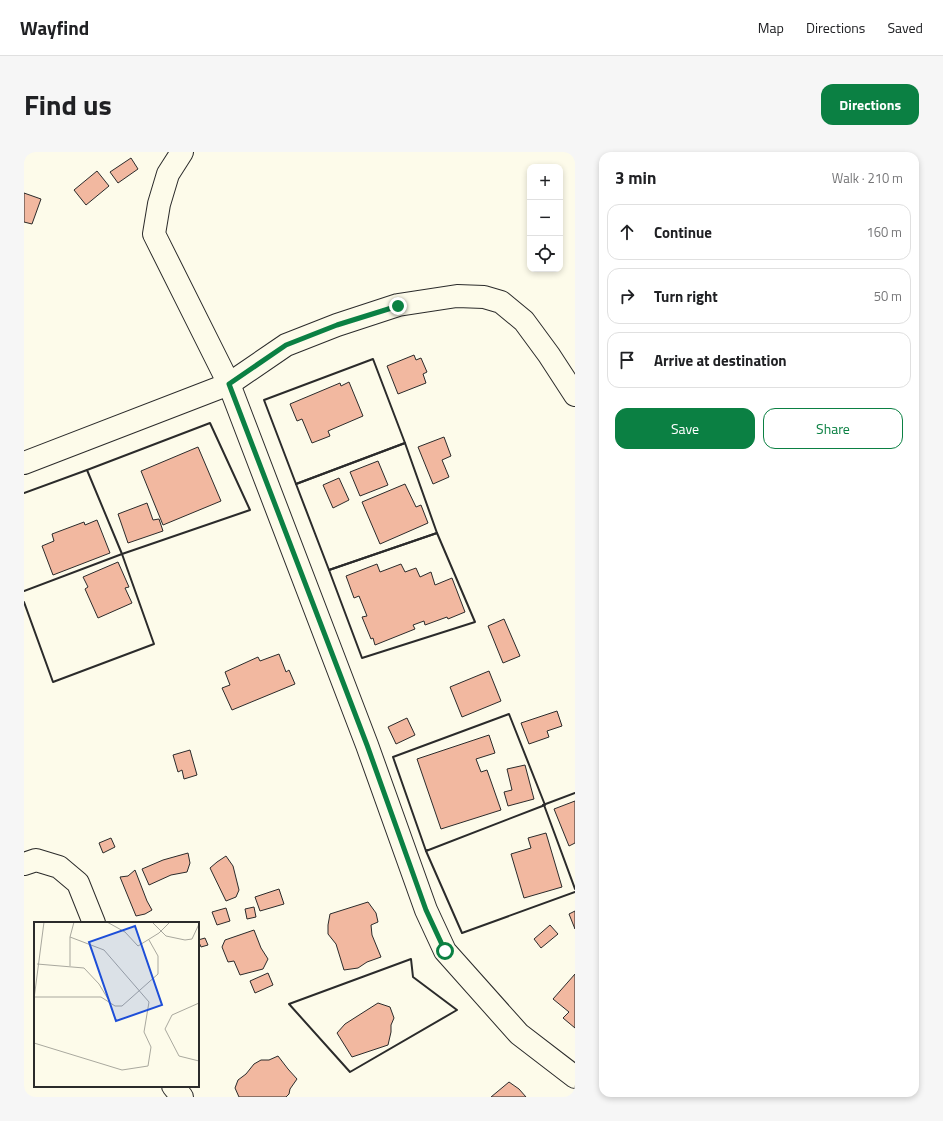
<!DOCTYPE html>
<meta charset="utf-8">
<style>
:root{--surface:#fff;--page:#f6f6f6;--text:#202124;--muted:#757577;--line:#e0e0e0;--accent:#0b8043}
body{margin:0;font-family:"Titillium Web",sans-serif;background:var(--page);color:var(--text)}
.controls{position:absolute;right:12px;top:12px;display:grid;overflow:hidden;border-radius:8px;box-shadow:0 2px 6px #0003}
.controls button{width:36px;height:36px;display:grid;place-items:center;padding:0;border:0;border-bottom:1px solid var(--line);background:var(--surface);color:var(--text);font:20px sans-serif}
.stop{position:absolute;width:12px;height:12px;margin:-9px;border:3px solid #0b8043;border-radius:50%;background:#fff}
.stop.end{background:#0b8043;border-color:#fff;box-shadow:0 1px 4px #0008}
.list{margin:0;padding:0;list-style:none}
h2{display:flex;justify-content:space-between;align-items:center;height:52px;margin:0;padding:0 16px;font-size:17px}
h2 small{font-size:13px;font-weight:400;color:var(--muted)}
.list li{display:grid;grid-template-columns:26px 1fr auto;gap:12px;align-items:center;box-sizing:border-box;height:56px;margin:0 8px 8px;padding:0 8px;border:1px solid var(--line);border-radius:12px}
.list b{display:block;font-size:15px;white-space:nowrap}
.list em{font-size:13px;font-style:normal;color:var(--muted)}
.actions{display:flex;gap:8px;padding:12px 16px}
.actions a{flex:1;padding:9px 0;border:1px solid var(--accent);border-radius:12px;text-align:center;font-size:14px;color:var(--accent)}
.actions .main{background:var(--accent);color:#fff}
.icon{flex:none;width:22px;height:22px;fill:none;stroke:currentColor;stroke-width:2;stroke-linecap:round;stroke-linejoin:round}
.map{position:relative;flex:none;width:551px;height:945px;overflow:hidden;border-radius:12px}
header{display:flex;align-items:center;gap:24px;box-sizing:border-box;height:56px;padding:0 20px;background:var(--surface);border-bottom:1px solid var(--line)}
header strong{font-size:19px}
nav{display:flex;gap:22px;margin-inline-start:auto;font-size:14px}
.intro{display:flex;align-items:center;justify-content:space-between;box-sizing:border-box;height:96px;padding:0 24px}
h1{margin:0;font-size:28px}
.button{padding:10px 18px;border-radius:12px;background:var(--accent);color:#fff;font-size:14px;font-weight:700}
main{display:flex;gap:24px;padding:0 24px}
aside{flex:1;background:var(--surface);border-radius:12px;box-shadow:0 2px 6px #0003}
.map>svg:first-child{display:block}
</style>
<header>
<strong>Wayfind</strong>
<nav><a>Map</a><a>Directions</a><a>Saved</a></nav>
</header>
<div class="intro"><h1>Find us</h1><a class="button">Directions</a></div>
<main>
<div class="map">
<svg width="551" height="945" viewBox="0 0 551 945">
<rect width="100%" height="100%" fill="#fdfbea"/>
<!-- building -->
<g fill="#f2b8a0" stroke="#2b2b2b">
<path d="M107,6L114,17L94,31L86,20Z"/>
<path d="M73,19L85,34L62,53L50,38Z"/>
<path d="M0,41L17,47L8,72L0,70Z"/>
<path d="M390,203L392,208L397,206L403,220L399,222L402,231L374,242L363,214Z"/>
<path d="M325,230L339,264L304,279L306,284L288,291L278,267L273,269L266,252L316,231L317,234Z"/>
<path d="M420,285L427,304L418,308L425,325L409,332L394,295Z"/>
<path d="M174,295L197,349L139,373L117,319Z"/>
<path d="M354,309L364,333L336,344L326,320Z"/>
<path d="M315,326L325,348L309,356L299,333Z"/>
<path d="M381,332L392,355L397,353L404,371L356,392L338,350Z"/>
<path d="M123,351L129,368L135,367L139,379L104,391L94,362Z"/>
<path d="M73,368L86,401L29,423L18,394L30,389L28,382L60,370L61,373Z"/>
<path d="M94,410L105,435L101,436L108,451L74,466L61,437L64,435L59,425Z"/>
<path d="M353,412L356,420L377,412L381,420L392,416L396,425L407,420L411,433L428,426L441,460L424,467L423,465L401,473L400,469L389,473L391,477L351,493L349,486L347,487L338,465L343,464L335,444L330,446L322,424Z"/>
<path d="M480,467L496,504L479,511L464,474Z"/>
<path d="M255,502L262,520L265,518L271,532L208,558L198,536L206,533L201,520L234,505L236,509Z"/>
<path d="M465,519L477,549L438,565L426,535Z"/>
<path d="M533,559L538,574L523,579L525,585L505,592L497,571Z"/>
<path d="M383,566L391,583L372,592L364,575Z"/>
<path d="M465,583L471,601L452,607L457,620L463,618L477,658L417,677L393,607Z"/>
<path d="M166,598L173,623L160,627L158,618L154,620L149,603Z"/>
<path d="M501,613L510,647L484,654L480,640L488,638L483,617Z"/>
<path d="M551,649V691L545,694L530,657Z"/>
<path d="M522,681L538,735L500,746L487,702L507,696L504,686Z"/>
<path d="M87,686L91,695L79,701L75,691Z"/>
<path d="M164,701L166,711L163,720L147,723L125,733L118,717L139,708Z"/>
<path d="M202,704L209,714L215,738L212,745L202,749L186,716L193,710Z"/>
<path d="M111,718L123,749L128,758L121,762L112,764L96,725L104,724Z"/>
<path d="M255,737L260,752L236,759L231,745Z"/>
<path d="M344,750L352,761L354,770L347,773L348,783L357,805L343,810L334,816L320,818L312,792L304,782V773L306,762Z"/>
<path d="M230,755L232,765L223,767L221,757Z"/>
<path d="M202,756L206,769L193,773L188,760Z"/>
<path d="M551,759V777L545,762Z"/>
<path d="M526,773L534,782L517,796L510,787Z"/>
<path d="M230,778L237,796L244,807L239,817L216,823L210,809L204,810L198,795L201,788Z"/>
<path d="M181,786L184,793L177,795L174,788Z"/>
<path d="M244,821L249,833L231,841L226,829Z"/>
<path d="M551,822V876L539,866L545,860L529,847Z"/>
<path d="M354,851L366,855L370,866L367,873V880L364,893L328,905L313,881L321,872Z"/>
<path d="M254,904L264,917L273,927L266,937L265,942L262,945H215L211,936L214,928L222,922L230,912L237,908H245Z"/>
<path d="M485,930L495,937L502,945H467Z"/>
</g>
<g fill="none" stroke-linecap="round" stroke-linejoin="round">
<!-- street casing -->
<g stroke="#2b2b2b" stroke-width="24">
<g id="street">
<path d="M158,0L144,22L135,52L130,82L205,232L343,593L402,758L421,799L495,882L551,925"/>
<path d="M0,311L205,232L262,193L313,173L374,153L433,144L460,145L477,150L500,169L525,203L551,243"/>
<path d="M0,712L12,708L35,715L54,731L70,771"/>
<path d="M149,934L158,945"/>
</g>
</g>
<!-- street -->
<use href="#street" stroke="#fdfbea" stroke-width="22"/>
<!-- wall -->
<g stroke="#2b2b2b" stroke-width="2">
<path d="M349,207L381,291L272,332L240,248Z"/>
<path d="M186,271L226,358L98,402L63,318Z"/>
<path d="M381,291L413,381L305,418L272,332Z"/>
<path d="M0,341L63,318"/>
<path d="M413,381L451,470L338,506L305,418Z"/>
<path d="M0,439L98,402L130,492L29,530L0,450"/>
<path d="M485,562L521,653L402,699L369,605Z"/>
<path d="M519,653L551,641"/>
<path d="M520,653L551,737"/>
<path d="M403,698L402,699L438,781L551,740"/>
<path d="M387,807L389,825L433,858L326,920L265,852Z"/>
</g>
</g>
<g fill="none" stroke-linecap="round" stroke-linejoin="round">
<!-- route -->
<path stroke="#0b8043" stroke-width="5" d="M374,154L313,173L262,193L205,232L343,593L402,758L421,799"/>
</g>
<!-- overview -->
<g transform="translate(10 770)">
<rect width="165" height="165" fill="#fdfbea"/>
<path fill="none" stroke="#a9a89e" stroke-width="1" d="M73,0L91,10L104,24L125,11L136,0M118,0L132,14L151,18L158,17L165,2M3,42L50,46L65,62L74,77M36,44V15L40,0M1,75H67L81,84H88L124,52V34L115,18M0,77L10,0M165,81L138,93L131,107L145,134L165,139M0,121L88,148L114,144L117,125L110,110L115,80L70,28L36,15"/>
<path fill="#1d4ed8" fill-opacity="0.15" stroke="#1d4ed8" stroke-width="2" d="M101,4L128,83L82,99L55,20Z"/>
<rect width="165" height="165" fill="none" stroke="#2b2b2b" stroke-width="2"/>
</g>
</svg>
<div class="controls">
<button>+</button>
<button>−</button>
<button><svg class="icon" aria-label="locate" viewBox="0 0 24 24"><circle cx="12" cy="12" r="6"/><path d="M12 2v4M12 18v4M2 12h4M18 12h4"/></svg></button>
</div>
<div class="stop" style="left:421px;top:799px"></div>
<div class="stop end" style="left:374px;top:154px"></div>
</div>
<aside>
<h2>3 min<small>Walk · 210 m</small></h2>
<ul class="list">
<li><svg class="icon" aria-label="ahead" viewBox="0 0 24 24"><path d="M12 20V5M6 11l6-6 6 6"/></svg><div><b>Continue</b></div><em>160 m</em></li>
<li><svg class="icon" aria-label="right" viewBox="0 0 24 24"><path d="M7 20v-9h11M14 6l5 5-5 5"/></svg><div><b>Turn right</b></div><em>50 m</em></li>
<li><svg class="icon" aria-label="arrive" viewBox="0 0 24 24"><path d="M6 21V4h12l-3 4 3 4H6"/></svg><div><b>Arrive at destination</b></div></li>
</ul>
<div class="actions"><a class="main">Save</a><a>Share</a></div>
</aside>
</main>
